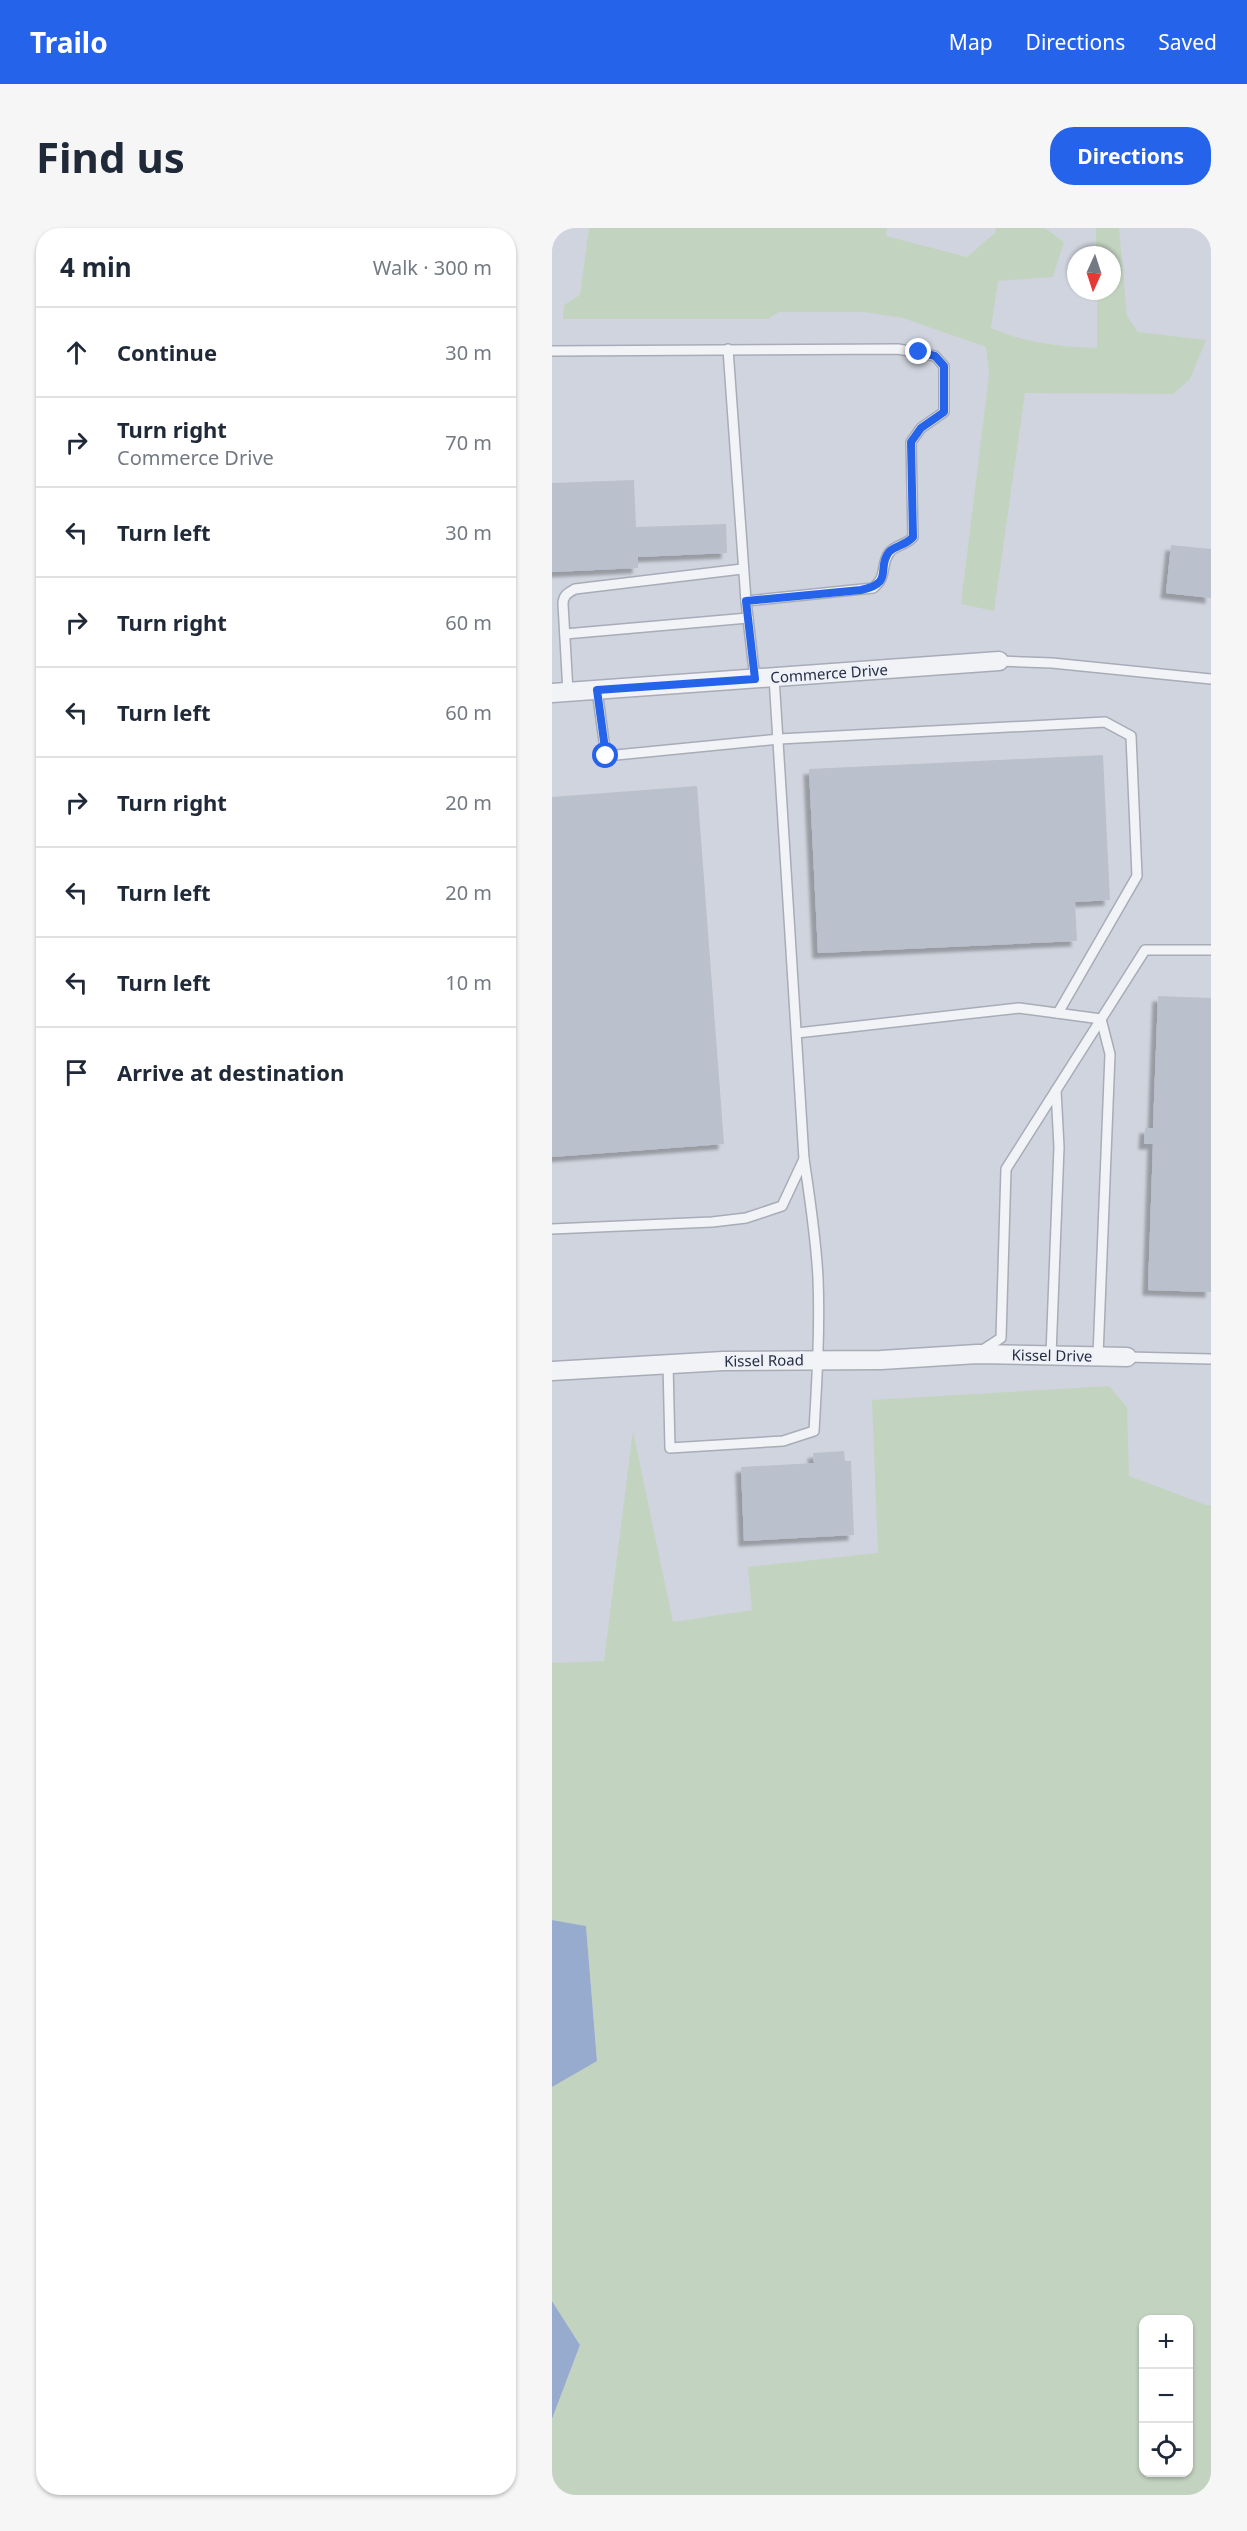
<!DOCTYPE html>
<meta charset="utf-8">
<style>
:root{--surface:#fff;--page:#f6f6f7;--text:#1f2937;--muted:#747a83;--line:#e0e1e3;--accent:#2563eb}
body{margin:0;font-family:"Noto Sans",sans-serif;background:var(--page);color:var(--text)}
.controls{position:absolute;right:18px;bottom:18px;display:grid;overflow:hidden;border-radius:12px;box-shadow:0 2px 4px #0004}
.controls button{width:54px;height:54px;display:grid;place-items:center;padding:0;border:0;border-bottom:2px solid var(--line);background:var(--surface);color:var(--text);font:30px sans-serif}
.compass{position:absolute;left:515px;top:18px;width:54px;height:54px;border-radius:50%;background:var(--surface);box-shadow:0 2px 4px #0004;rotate:183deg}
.stop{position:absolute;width:18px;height:18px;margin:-14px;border:4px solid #2563eb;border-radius:50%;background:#fff}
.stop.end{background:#2563eb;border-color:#fff;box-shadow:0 2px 6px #0008}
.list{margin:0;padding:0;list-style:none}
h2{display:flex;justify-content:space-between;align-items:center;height:78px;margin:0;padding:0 24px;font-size:26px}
h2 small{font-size:20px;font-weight:400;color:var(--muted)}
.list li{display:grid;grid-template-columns:39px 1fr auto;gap:18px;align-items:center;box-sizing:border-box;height:90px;padding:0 24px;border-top:2px solid var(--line)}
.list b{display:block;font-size:22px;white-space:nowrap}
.list p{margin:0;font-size:20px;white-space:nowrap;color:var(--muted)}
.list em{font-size:20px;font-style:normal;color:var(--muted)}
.icon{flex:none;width:33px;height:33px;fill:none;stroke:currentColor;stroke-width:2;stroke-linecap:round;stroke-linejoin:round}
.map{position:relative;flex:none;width:659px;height:2267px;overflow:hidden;border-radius:24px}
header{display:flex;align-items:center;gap:36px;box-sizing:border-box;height:84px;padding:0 30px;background:var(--accent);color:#fff}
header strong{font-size:28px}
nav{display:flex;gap:33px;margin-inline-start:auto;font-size:21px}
.intro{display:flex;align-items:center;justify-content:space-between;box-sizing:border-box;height:144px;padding:0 36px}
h1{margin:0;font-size:42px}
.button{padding:15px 27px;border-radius:24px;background:var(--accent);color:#fff;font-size:21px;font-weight:700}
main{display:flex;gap:36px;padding:0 36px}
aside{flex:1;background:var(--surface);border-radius:24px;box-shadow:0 2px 4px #0004}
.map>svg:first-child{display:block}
</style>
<header>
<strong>Trailo</strong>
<nav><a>Map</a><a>Directions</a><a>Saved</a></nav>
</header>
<div class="intro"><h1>Find us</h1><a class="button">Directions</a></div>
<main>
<aside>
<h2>4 min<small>Walk · 300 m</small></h2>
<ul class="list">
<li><svg class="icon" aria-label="ahead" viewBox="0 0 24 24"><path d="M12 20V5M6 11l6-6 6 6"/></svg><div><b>Continue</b></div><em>30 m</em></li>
<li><svg class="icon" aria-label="right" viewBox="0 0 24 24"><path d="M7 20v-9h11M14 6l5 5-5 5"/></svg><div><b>Turn right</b><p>Commerce Drive</p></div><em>70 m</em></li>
<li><svg class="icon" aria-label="left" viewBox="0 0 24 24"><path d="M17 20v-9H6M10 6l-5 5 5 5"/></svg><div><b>Turn left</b></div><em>30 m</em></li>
<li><svg class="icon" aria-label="right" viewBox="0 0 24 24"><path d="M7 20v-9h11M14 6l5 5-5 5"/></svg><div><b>Turn right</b></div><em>60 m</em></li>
<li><svg class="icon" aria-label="left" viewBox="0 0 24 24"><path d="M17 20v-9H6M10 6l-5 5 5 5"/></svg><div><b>Turn left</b></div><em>60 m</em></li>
<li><svg class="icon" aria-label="right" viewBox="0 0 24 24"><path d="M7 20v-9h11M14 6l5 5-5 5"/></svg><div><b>Turn right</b></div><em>20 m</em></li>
<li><svg class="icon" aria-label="left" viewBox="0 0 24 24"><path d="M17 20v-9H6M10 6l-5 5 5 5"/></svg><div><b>Turn left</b></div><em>20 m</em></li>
<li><svg class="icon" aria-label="left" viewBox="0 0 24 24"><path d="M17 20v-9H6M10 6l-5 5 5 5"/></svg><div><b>Turn left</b></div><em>10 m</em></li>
<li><svg class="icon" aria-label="arrive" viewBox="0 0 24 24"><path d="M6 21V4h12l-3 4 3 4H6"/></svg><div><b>Arrive at destination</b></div></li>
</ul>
</aside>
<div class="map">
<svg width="659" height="2267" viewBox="0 0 659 2267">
<defs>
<filter id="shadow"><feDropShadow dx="-5.5" dy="5.5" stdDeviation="1.5" flood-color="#0004"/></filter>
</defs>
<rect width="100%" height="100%" fill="#dee2e9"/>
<!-- built -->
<path fill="#d0d4de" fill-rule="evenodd" d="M0,0H659V1433L0,1498ZM524,27H560V63H524Z"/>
<!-- green -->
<g fill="#c2d4bf" fill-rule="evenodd">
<path d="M37,0H335L334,8L415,29L443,5L444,0H493L512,14L501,49L446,53L439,100C473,115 508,119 545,120V63H560V27H544V0H567L575,88L586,104L654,112L638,151L621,166L473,165L442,383L409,376L437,147L434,119L351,90L312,84H227L216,91H11L12,77L28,67Z"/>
<path d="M557,1158L575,1179L577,1248L654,1277H659V2267H0V2191L28,2117L0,2073V1859L45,1832L34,1698L0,1692V1435L52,1433L81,1203L121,1394L200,1382L196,1339L326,1325L320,1172ZM592,2092H636V2244H592Z"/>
</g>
<!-- water -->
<g fill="#96abcd">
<path d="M0,1692L34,1698L45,1833L0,1859Z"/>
<path d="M0,2073L28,2117L0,2191Z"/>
</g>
<!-- building -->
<g fill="#bbc0cd" filter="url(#shadow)">
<path d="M82,252L84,299L174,296L175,325L86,329V340L0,344V255Z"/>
<path d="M619,317L659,321V370L614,365Z"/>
<path d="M551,527L558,672L523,674L525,713L266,725L257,541Z"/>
<path d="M145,558L172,916L0,929V569Z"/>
<path d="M606,768L659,770V1064L596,1062L601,916H592L593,900H601Z"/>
<path d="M292,1223L293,1233H299L302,1307L192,1313L189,1239L262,1235L261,1225Z"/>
</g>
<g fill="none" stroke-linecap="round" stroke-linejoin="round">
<!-- service casing -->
<g stroke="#a7acb7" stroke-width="12">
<g id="service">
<path d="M0,2V0"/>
<path d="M176,121L194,373"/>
<path d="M0,123L346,121L383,128L392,138V184L369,200L359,214L361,309C353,318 342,317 337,325C328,338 336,348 321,360L194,373L203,451"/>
<path d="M13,406L196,390"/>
<path d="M447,433L500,435L659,451"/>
<path d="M45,462L54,528L227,511L553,494L579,508L585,648L506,785"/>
<path d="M16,464L11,376C11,367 16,365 23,361L190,341"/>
<path d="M245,805L467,780L549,791L558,826L546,1128"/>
<path d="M0,1001L160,994L194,990L230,978L252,931"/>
<path d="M429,1123L449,1110L454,941L593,722H659"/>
<path d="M499,1127L507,919L504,862"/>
<path d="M575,1129L659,1131"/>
<path d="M116,1136L118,1220L231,1213L262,1203C265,1152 268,1101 266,1050C264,1010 258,971 252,931L222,449"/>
</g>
</g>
<!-- minor casing -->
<g stroke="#a7acb7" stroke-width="21">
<g id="minor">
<path d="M0,465L447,433"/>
<path d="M0,1143L171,1133L329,1132L425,1126L575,1129"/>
</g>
</g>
<!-- service -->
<use href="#service" stroke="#f2f3f7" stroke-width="9"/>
<!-- minor -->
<use href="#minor" stroke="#f2f3f7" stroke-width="18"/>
</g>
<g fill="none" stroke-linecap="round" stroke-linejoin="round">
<!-- route -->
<path stroke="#2563eb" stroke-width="8" d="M54,528L45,462L203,451L194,373L309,362C343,355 324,340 337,324C344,317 353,318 361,309L359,214L369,200L392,184V138L383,128L367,124"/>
</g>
<g text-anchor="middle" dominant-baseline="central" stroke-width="5" stroke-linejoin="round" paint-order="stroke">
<!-- street labels -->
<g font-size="15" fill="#262d42" stroke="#eef1f7">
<text transform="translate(277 445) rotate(-4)">Commerce Drive</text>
<text transform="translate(500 1127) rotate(1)">Kissel Drive</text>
<text transform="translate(212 1132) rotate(-1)">Kissel Road</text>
</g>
</g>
</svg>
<div class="controls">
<button>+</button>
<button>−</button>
<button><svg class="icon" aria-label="locate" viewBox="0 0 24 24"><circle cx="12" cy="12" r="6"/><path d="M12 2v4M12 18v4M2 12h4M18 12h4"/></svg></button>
</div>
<svg class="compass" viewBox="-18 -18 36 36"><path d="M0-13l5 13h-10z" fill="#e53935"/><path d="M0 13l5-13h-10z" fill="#747a83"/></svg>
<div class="stop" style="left:54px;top:528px"></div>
<div class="stop end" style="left:367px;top:124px"></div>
</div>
</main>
